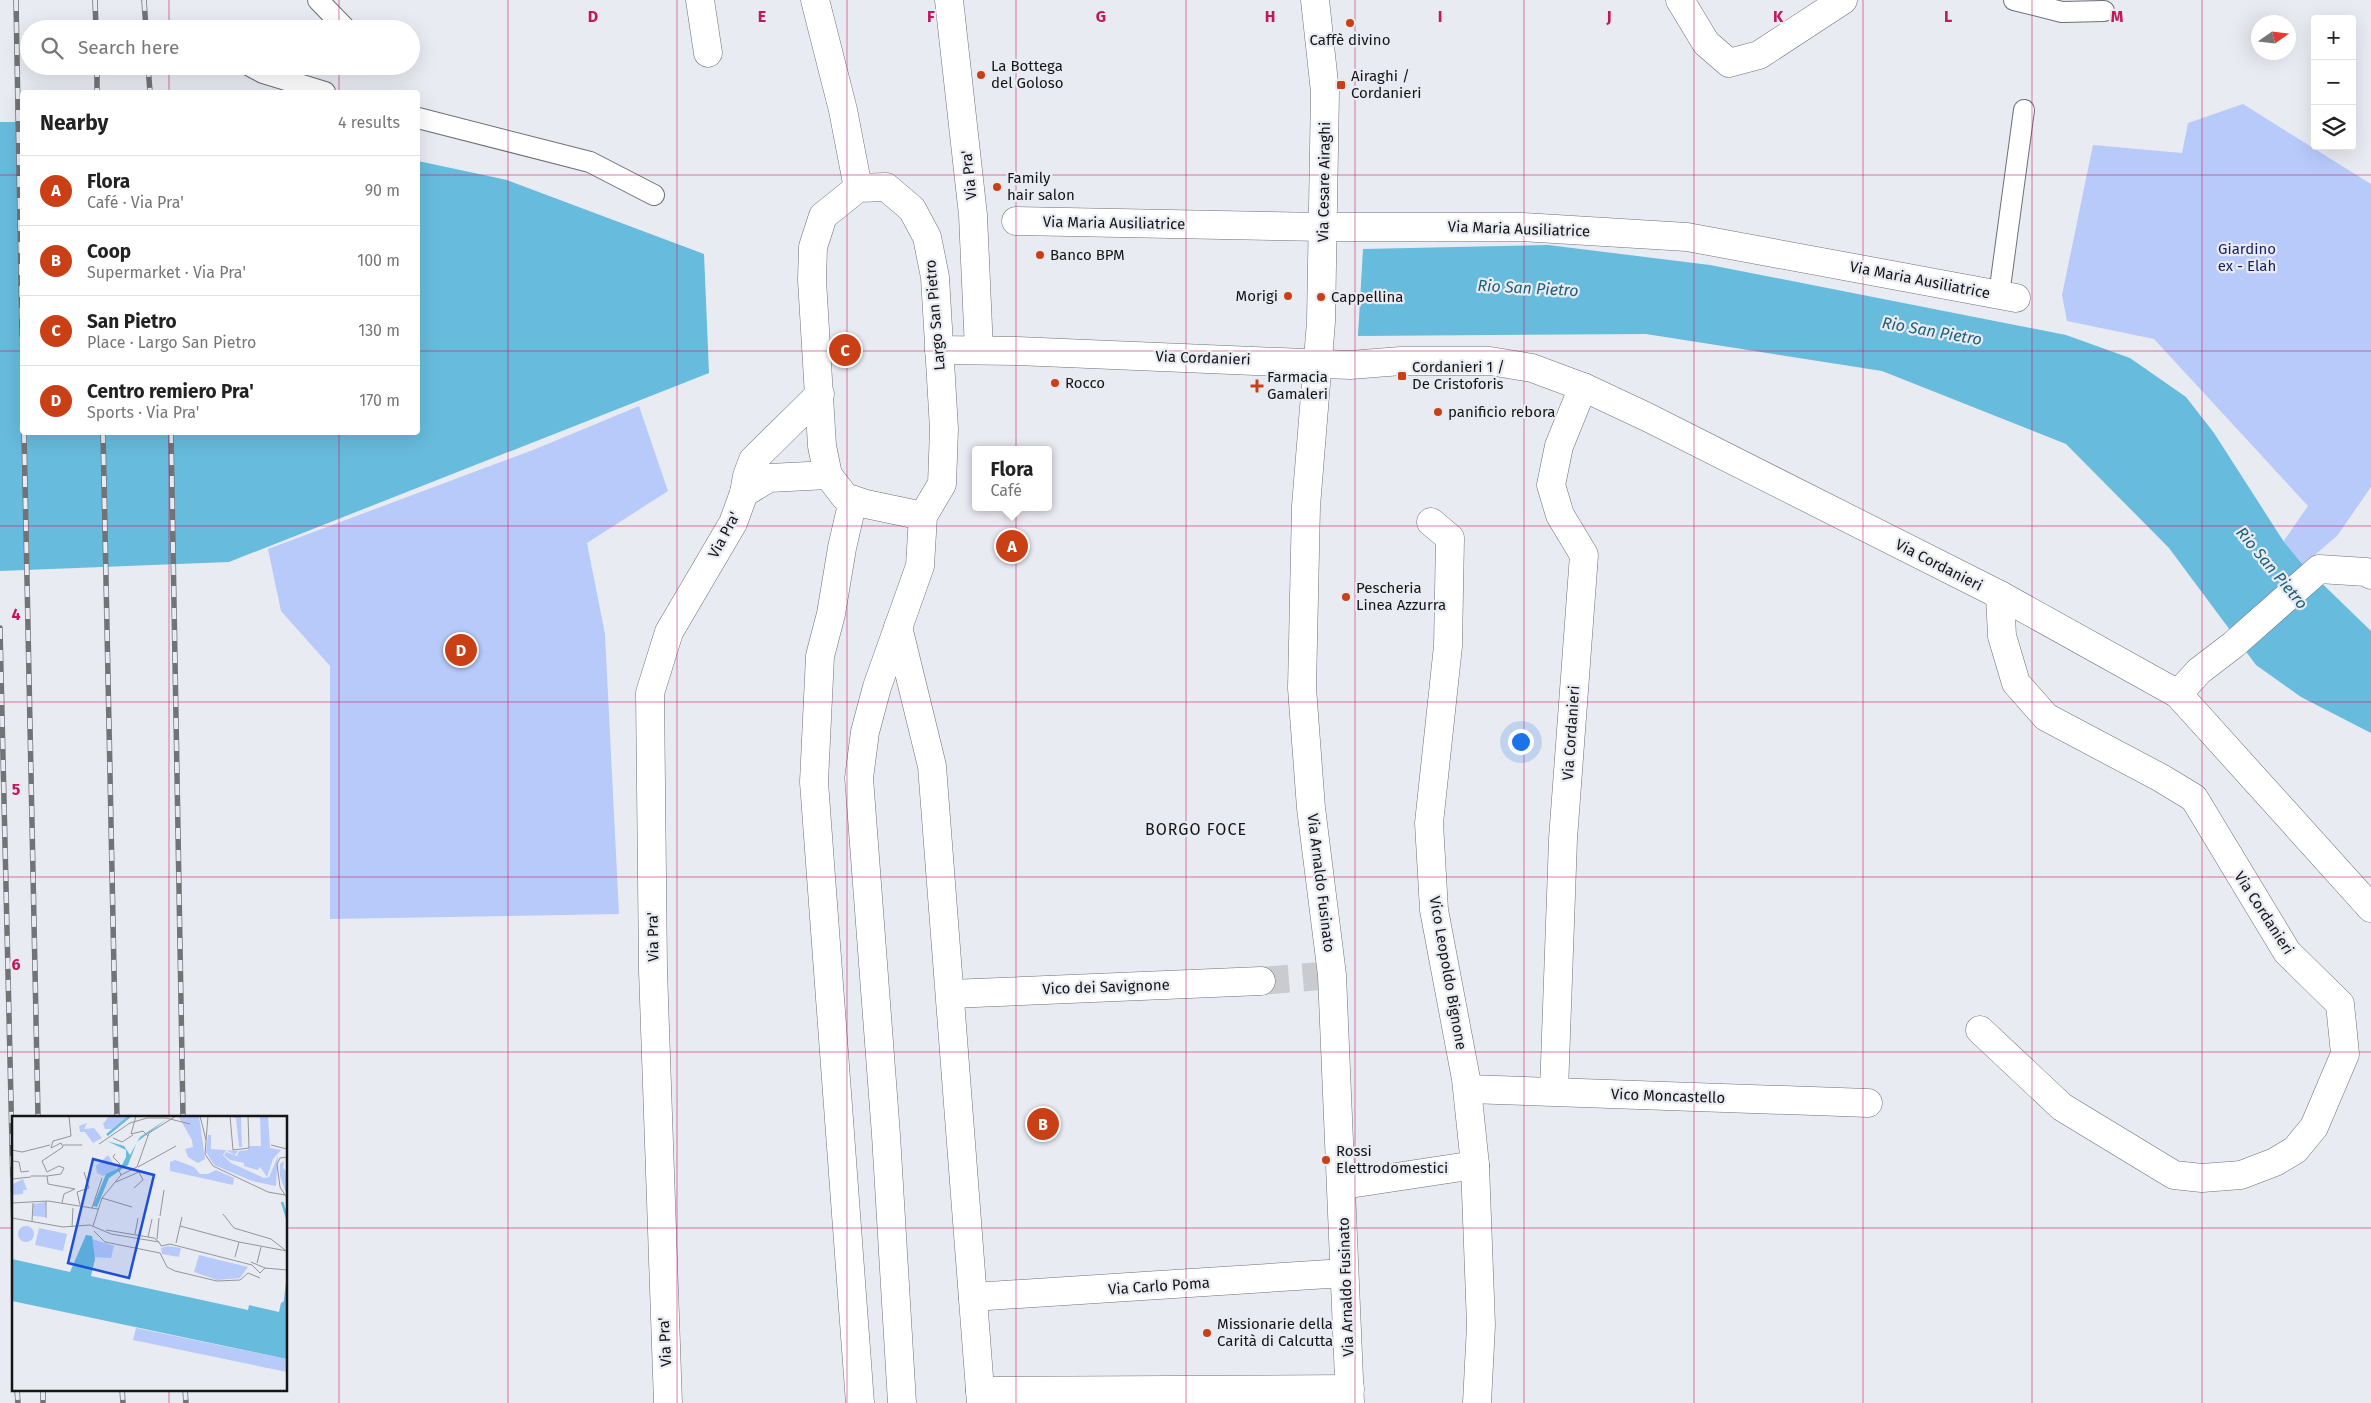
<!DOCTYPE html>
<meta charset="utf-8">
<style>
:root{--surface:#fff;--page:#f6f6f6;--text:#222;--muted:#767676;--line:#e0e0e0;--accent:#c94017}
body{margin:0;font-family:"Fira Sans",sans-serif;background:var(--page);color:var(--text)}
.controls{position:absolute;right:15px;top:15px;display:grid;overflow:hidden;border-radius:5px;box-shadow:0 5px 20px #0002}
.controls button{width:45px;height:45px;display:grid;place-items:center;padding:0;border:0;border-bottom:1px solid var(--line);background:var(--surface);color:var(--text);font:25px sans-serif}
.compass{position:absolute;left:2251px;top:15px;width:45px;height:45px;border-radius:50%;background:var(--surface);box-shadow:0 5px 20px #0002;rotate:76deg}
.you{position:absolute;left:1520px;top:741px;width:18px;height:18px;margin:-12px;border:4px solid #fff;border-radius:50%;background:#1a73e8;box-shadow:0 0 0 8px #1a73e833}
.badge{display:grid;place-items:center;width:32px;height:32px;border-radius:50%;background:var(--accent);color:#fff;font-size:16px;font-weight:700}
.pin{position:absolute;translate:-50% -50%;border:2px solid #fff;box-shadow:0 1px 5px #0006}
.popup{position:absolute;left:972px;top:446px;width:80px;height:65px;box-sizing:border-box;display:grid;place-content:center;border-radius:5px;background:var(--surface);filter:drop-shadow(0 1px 4px #0005);font-size:16px;white-space:nowrap;color:var(--muted)}
.popup b{font-size:19px;color:var(--text)}
.popup::after{content:'';position:absolute;left:50%;top:100%;margin-left:-10px;border:10px solid transparent;border-top-color:var(--surface)}
.list{margin:0;padding:0;list-style:none}
h2{display:flex;justify-content:space-between;align-items:center;height:65px;margin:0;padding:0 20px;font-size:21px}
h2 small{font-size:16px;font-weight:400;color:var(--muted)}
.list li{display:grid;grid-template-columns:32px 1fr auto;gap:15px;align-items:center;box-sizing:border-box;height:70px;padding:0 20px;border-top:1px solid var(--line)}
.list b{display:block;font-size:19px;white-space:nowrap}
.list p{margin:0;font-size:16px;white-space:nowrap;color:var(--muted)}
.list em{font-size:16px;font-style:normal;color:var(--muted)}
.icon{flex:none;width:28px;height:28px;fill:none;stroke:currentColor;stroke-width:2;stroke-linecap:round;stroke-linejoin:round}
.map{position:relative;flex:none;width:2371px;height:1403px;overflow:hidden}
.search{position:absolute;background:var(--surface);box-shadow:0 5px 20px #0002;left:20px;top:20px;width:400px;height:55px;display:flex;align-items:center;gap:12px;box-sizing:border-box;padding:0 18px;border-radius:28px;color:var(--muted);font-size:19px}
.panel{position:absolute;background:var(--surface);box-shadow:0 5px 20px #0002;left:20px;top:90px;width:400px;height:345px;border-radius:5px}
.map>svg:first-child{display:block}
</style>
<div class="map">
<svg width="2371" height="1403" viewBox="0 0 2371 1403">
<rect width="100%" height="100%" fill="#e9ebf2"/>
<!-- green -->
<g fill="#b8cafa">
<path d="M2243,104L2371,184V487L2337,536L2303,565L2283,542L2308,506L2154,339L2067,321L2062,295L2093,145L2182,153L2188,123Z"/>
<path d="M639,406L668,491L587,543L605,634L619,914L330,919V666L281,611L268,549L533,450Z"/>
</g>
<!-- water -->
<g fill="#67bbdc">
<path d="M0,122H22V432H418V161L507,180L704,254L709,373L229,562L0,571Z"/>
<path d="M1548,245L1710,265L2066,335L2130,358L2186,397L2214,433L2284,542L2303,565L2371,631V733L2301,697L2256,665L2169,548L2066,444L1882,371L1646,334L1358,336L1363,249Z"/>
</g>
<g fill="none" stroke-linecap="round" stroke-linejoin="round">
<!-- street-tunnel -->
<path stroke="#c9cbd1" stroke-width="28" stroke-dasharray="28 14" stroke-linecap="butt" d="M1261,981L1332,975"/>
<!-- lane casing -->
<g stroke="#6d7076" stroke-width="22">
<g id="lane">
<path d="M318,0L346,29"/>
<path d="M2014,0L2062,12L2104,11"/>
<path d="M250,66L263,73L325,92"/>
<path d="M418,118L590,162L654,195"/>
<path d="M1999,295L2024,110"/>
</g>
</g>
<!-- street casing -->
<g stroke="#6d7076" stroke-width="29">
<g id="street">
<path d="M700,0L708,53"/>
<path d="M949,0L973,215L979,350"/>
<path d="M1315,0L1325,92L1321,322L1306,506L1302,688L1311,808L1332,975L1350,1403"/>
<path d="M1680,0L1706,43L1729,63L1759,55L1843,0"/>
<path d="M1016,221L1323,227H1522L1687,237L2016,298"/>
<path d="M744,493L769,478L828,475"/>
<path d="M1431,522L1450,538L1448,646L1429,823L1434,910L1466,1079L1475,1165L1481,1325L1477,1403"/>
<path d="M898,627L932,766L981,1403"/>
<path d="M2178,694L2199,671L2233,645L2319,569L2366,572L2371,575"/>
<path d="M950,994L1261,981"/>
<path d="M1980,1030L2062,1107L2174,1175L2202,1178L2241,1175L2275,1162L2295,1150L2314,1127L2345,1054L2340,1004L2287,952L2194,798L2161,778L2046,717L2016,683L2002,636L2000,595"/>
<path d="M1468,1089L1868,1103"/>
<path d="M1554,1091L1563,839L1584,555L1560,515L1551,485L1559,446L1583,387"/>
<path d="M1343,1185L1475,1165"/>
<path d="M973,1297L1344,1273"/>
<path d="M980,1391L1350,1389"/>
<path d="M668,1403L653,970L650,693L669,632L733,523L744,493L747,476L753,460L820,394"/>
</g>
</g>
<!-- secondary casing -->
<g stroke="#6d7076" stroke-width="29">
<path id="secondary" d="M939,350L1017,351L1350,365L1401,361H1490L1532,368L1583,387L1647,417L2000,595L2178,694L2371,908"/>
</g>
<!-- primary casing -->
<g stroke="#6d7076" stroke-width="29">
<g id="primary">
<path d="M815,0L843,110L858,188"/>
<path d="M853,500L842,548L831,614L820,656L814,782L860,1403"/>
<path d="M902,1403L886,1135L859,778L865,732L877,687L920,566L923,516L942,484L944,429L935,277L927,237L912,209L886,187L858,188L823,216L813,247L812,280L822,446L828,475L845,497L866,504L923,516"/>
</g>
</g>
<!-- lane -->
<use href="#lane" stroke="#fff" stroke-width="20"/>
<!-- street -->
<use href="#street" stroke="#fff" stroke-width="28"/>
<!-- secondary -->
<use href="#secondary" stroke="#fff" stroke-width="28"/>
<!-- primary -->
<use href="#primary" stroke="#fff" stroke-width="28"/>
<!-- rail casing -->
<g stroke="#717377" stroke-width="5.5">
<g id="rail">
<path d="M16,0L22,335"/>
<path d="M95,0L96,29"/>
<path d="M144,0L146,29"/>
<path d="M97,66V92"/>
<path d="M148,66L150,92"/>
<path d="M24,432L38,1117"/>
<path d="M103,432L117,1117"/>
<path d="M171,432L183,1117"/>
<path d="M0,628L14,1231"/>
<path d="M17,1389L18,1403"/>
<path d="M43,1389V1403"/>
<path d="M122,1389L123,1403"/>
<path d="M185,1389L186,1403"/>
</g>
</g>
<!-- rail -->
<use href="#rail" stroke="#e9ebf2" stroke-width="4" stroke-dasharray="11" stroke-linecap="butt"/>
</g>
<!-- grid -->
<path fill="none" stroke="#c2185b" stroke-width="1" stroke-opacity="0.55" d="M169,0V29M339,0V29M508,0V1403M677,0V1403M847,0V1403M1016,0V1403M1186,0V1403M1355,0V1403M1524,0V1403M1694,0V1403M1863,0V1403M2032,0V1403M2202,0V1403M169,66V92M339,66V92M0,175H22M418,175H2371M0,351H22M418,351H2371M169,432V1117M339,432V1403M0,526H2371M0,702H2371M0,877H2371M0,1052H2371M0,1228H14M286,1228H2371M169,1389V1403"/>
<!-- markers -->
<g fill="#c94017" stroke="#e9ebf2" stroke-width="2">
<circle cx="1350" cy="23" r="5"/>
<circle cx="981" cy="75" r="5"/>
<rect x="1336" y="80" width="10" height="10" rx="2.5"/>
<circle cx="997" cy="187" r="5"/>
<circle cx="1040" cy="255" r="5"/>
<circle cx="1288" cy="296" r="5"/>
<circle cx="1321" cy="297" r="5"/>
<rect x="1397" y="371" width="10" height="10" rx="2.5"/>
<circle cx="1055" cy="383" r="5"/>
<path d="M1254.5 378.5h5v5h5v5h-5v5h-5v-5h-5v-5h5z"/>
<circle cx="1438" cy="412" r="5"/>
<circle cx="1346" cy="597" r="5"/>
<circle cx="1326" cy="1160" r="5"/>
<circle cx="1207" cy="1333" r="5"/>
</g>
<g text-anchor="middle" dominant-baseline="central" stroke-width="4.5" stroke-linejoin="round" paint-order="stroke">
<!-- poi labels -->
<g font-size="15" fill="#141517" stroke="#e9ebf2" text-anchor="start">
<text x="1350" y="40" text-anchor="middle">Caffè divino</text>
<text x="991" y="66">La Bottega<tspan x="991" dy="17">del Goloso</tspan></text>
<text x="1351" y="76">Airaghi /<tspan x="1351" dy="17">Cordanieri</tspan></text>
<text x="1007" y="178">Family<tspan x="1007" dy="17">hair salon</tspan></text>
<text x="1050" y="255">Banco BPM</text>
<text x="1278" y="296" text-anchor="end">Morigi</text>
<text x="1331" y="297">Cappellina</text>
<text x="1412" y="367">Cordanieri 1 /<tspan x="1412" dy="17">De Cristoforis</tspan></text>
<text x="1267" y="377">Farmacia<tspan x="1267" dy="17">Gamaleri</tspan></text>
<text x="1065" y="383">Rocco</text>
<text x="1448" y="412">panificio rebora</text>
<text x="1356" y="588">Pescheria<tspan x="1356" dy="17">Linea Azzurra</tspan></text>
<text x="1336" y="1151">Rossi<tspan x="1336" dy="17">Elettrodomestici</tspan></text>
<text x="1217" y="1324">Missionarie della<tspan x="1217" dy="17">Carità di Calcutta</tspan></text>
</g>
<!-- street labels -->
<g font-size="15" fill="#141517" stroke="#e9ebf2">
<text transform="translate(969 175) rotate(-96)">Via Pra'</text>
<text transform="translate(1324 182) rotate(-89)">Via Cesare Airaghi</text>
<text transform="translate(1114 223) rotate(1)">Via Maria Ausiliatrice</text>
<text transform="translate(1519 229) rotate(2)">Via Maria Ausiliatrice</text>
<text transform="translate(1920 280) rotate(11)">Via Maria Ausiliatrice</text>
<text transform="translate(935 315) rotate(-95)">Largo San Pietro</text>
<text transform="translate(1203 358) rotate(2)">Via Cordanieri</text>
<text transform="translate(724 535) rotate(-62)">Via Pra'</text>
<text transform="translate(1939 565) rotate(27)">Via Cordanieri</text>
<text transform="translate(1571 733) rotate(-86)">Via Cordanieri</text>
<text transform="translate(1321 883) rotate(83)">Via Arnaldo Fusinato</text>
<text transform="translate(2264 913) rotate(57)">Via Cordanieri</text>
<text transform="translate(653 937) rotate(-91)">Via Pra'</text>
<text transform="translate(1448 973) rotate(80)">Vico Leopoldo Bignone</text>
<text transform="translate(1106 987) rotate(-2)">Vico dei Savignone</text>
<text transform="translate(1668 1096) rotate(2)">Vico Moncastello</text>
<text transform="translate(1159 1286) rotate(-4)">Via Carlo Poma</text>
<text transform="translate(1346 1287) rotate(-92)">Via Arnaldo Fusinato</text>
<text transform="translate(665 1342) rotate(-93)">Via Pra'</text>
</g>
<!-- park labels -->
<g font-size="15" fill="#141f66" stroke="#e9ebf2">
<text x="2247" y="249">Giardino<tspan x="2247" dy="17">ex - Elah</tspan></text>
</g>
<!-- water labels -->
<g font-size="16" font-style="italic" fill="#1d5f77" stroke="#e9ebf2">
<text transform="translate(1528 288) rotate(3)">Rio San Pietro</text>
<text transform="translate(1932 331) rotate(10)">Rio San Pietro</text>
<text transform="translate(2272 568) rotate(50)">Rio San Pietro</text>
</g>
<!-- neighbourhood labels -->
<g font-size="16" letter-spacing="1" fill="#141517" stroke="#e9ebf2">
<text x="1196" y="829">BORGO FOCE</text>
</g>
</g>
<!-- overview -->
<g transform="translate(12 1116)">
<rect width="275" height="275" fill="#e9ebf2"/>
<path d="M97,0H116L100,13H93L91,8ZM166,0H187L193,43L186,47L176,41L173,33L181,31L180,24ZM235,0L229,1L230,31H227L224,2L220,1ZM239,0H256L258,32L269,34L261,43L255,61L248,51L246,54L232,50V47L218,44L212,39L214,36L225,40L227,35L236,34L238,30H249L248,1ZM75,7L72,13L82,12L90,22L81,27L73,16H68L67,10ZM196,19H199V33L226,35L223,39L214,34L211,39L219,47L252,62L257,61L266,40L264,70L240,65L202,49L194,36ZM96,39L105,53L91,60L85,57L84,50ZM163,44L182,51L188,58H196L204,54L222,62L221,69L158,55V46ZM272,45L271,52L275,56V80L268,60V48ZM11,63L15,74H11V78L0,79L1,68ZM34,86L33,101L21,100V88ZM6 118a8 8 0 1 1 16 0a8 8 0 1 1-16 0ZM27,112L55,118L51,135L23,129ZM80,123L102,130L99,142L82,141ZM156,130L169,132L167,141L150,138L149,132ZM187,139L236,151L228,162L205,164L182,156ZM124,212L275,243V256L121,224Z" fill="#b8cafa"/>
<path d="M155,3L125,26L116,49L97,62L85,91L81,90L94,58L109,51L114,41V34L95,25L112,30L118,39L128,21ZM74,119L80,120L83,143L79,160L236,194L237,189L267,196L269,187L275,183V243L0,185V143L58,156Z" fill="#67bbdc"/>
<path fill="none" stroke="#67bbdc" stroke-width="2.5" d="M95,19L118,0M270,86L275,102M273,186L275,168"/>
<path fill="none" stroke="#94959a" stroke-width="1" d="M124,0L119,18L131,15L136,20M188,0L194,24M196,0L193,38L201,50L256,76L273,79M218,0L221,34L237,32L236,0M101,22L110,26L121,19M87,28L118,7L135,2H154L178,8M51,29H70M259,29L275,33M0,34L10,36L38,29M103,38L101,41L108,48L106,52L109,59M275,41L268,42L265,48L268,71L275,82M1,45L7,46L9,56L17,55M126,51L164,30M19,60H35M0,63L19,61M104,66L127,56L131,64L122,72M90,82L120,91M0,87L36,85L86,93M50,87L52,78L63,73L36,68L35,60L49,58L52,52L47,50L35,56L30,45L51,31L49,27L39,32L41,25L59,20L57,0M68,89L65,76L77,72L72,56M80,92L90,62M211,98L222,112L259,123L273,134M148,100L152,74M170,101L168,110L227,126L275,135M0,102L51,111L78,109L99,118L147,126L149,130M34,102V85M20,106L21,87M81,110L90,82L109,59L125,51L137,17L164,0M60,111L61,92M94,114L142,122L147,126M82,115L93,126L148,137L155,151L163,155L205,165L228,164L236,157L248,162M123,118L126,102M136,121L140,103M145,123L147,102M164,127L168,110M149,130L158,128L240,149L248,157L253,152M223,141L227,126M239,146L253,152M245,147L249,131M253,152L275,154"/>
<path fill="#1d4ed8" fill-opacity="0.15" stroke="#1d4ed8" stroke-width="2.5" d="M81,43L142,59L117,162L56,147Z"/>
<rect width="275" height="275" fill="none" stroke="#141517" stroke-width="2.5"/>
</g>
<g font-size="16" text-anchor="middle" font-weight="bold" fill="#c2185b" stroke="#e9ebf2" stroke-width="4.5" stroke-linejoin="round" paint-order="stroke">
<text x="593" y="22">D</text>
<text x="762" y="22">E</text>
<text x="931" y="22">F</text>
<text x="1101" y="22">G</text>
<text x="1270" y="22">H</text>
<text x="1440" y="22">I</text>
<text x="1609" y="22">J</text>
<text x="1778" y="22">K</text>
<text x="1948" y="22">L</text>
<text x="2117" y="22">M</text>
<text x="16" y="620">4</text>
<text x="16" y="795">5</text>
<text x="16" y="970">6</text>
</g>
</svg>
<div class="controls">
<button>+</button>
<button>−</button>
<button><svg class="icon" aria-label="layers" viewBox="0 0 24 24"><path d="M12 4l9 5-9 5-9-5zM3 14l9 5 9-5"/></svg></button>
</div>
<svg class="compass" viewBox="-18 -18 36 36"><path d="M0-13l5 13h-10z" fill="#e53935"/><path d="M0 13l5-13h-10z" fill="#767676"/></svg>
<div class="you"></div>
<div class="pin badge" style="left:1012px;top:546px">A</div>
<div class="popup"><b>Flora</b>Café</div>
<div class="pin badge" style="left:1043px;top:1124px">B</div>
<div class="pin badge" style="left:845px;top:350px">C</div>
<div class="pin badge" style="left:461px;top:650px">D</div>
<div class="search"><svg class="icon" aria-label="search" viewBox="0 0 24 24"><circle cx="10" cy="10" r="6"/><path d="M15 15l6 6"/></svg>Search here</div>
<section class="panel">
<h2>Nearby<small>4 results</small></h2>
<ul class="list">
<li><span class="badge">A</span><div><b>Flora</b><p>Café · Via Pra'</p></div><em>90 m</em></li>
<li><span class="badge">B</span><div><b>Coop</b><p>Supermarket · Via Pra'</p></div><em>100 m</em></li>
<li><span class="badge">C</span><div><b>San Pietro</b><p>Place · Largo San Pietro</p></div><em>130 m</em></li>
<li><span class="badge">D</span><div><b>Centro remiero Pra'</b><p>Sports · Via Pra'</p></div><em>170 m</em></li>
</ul>
</section>
</div>
